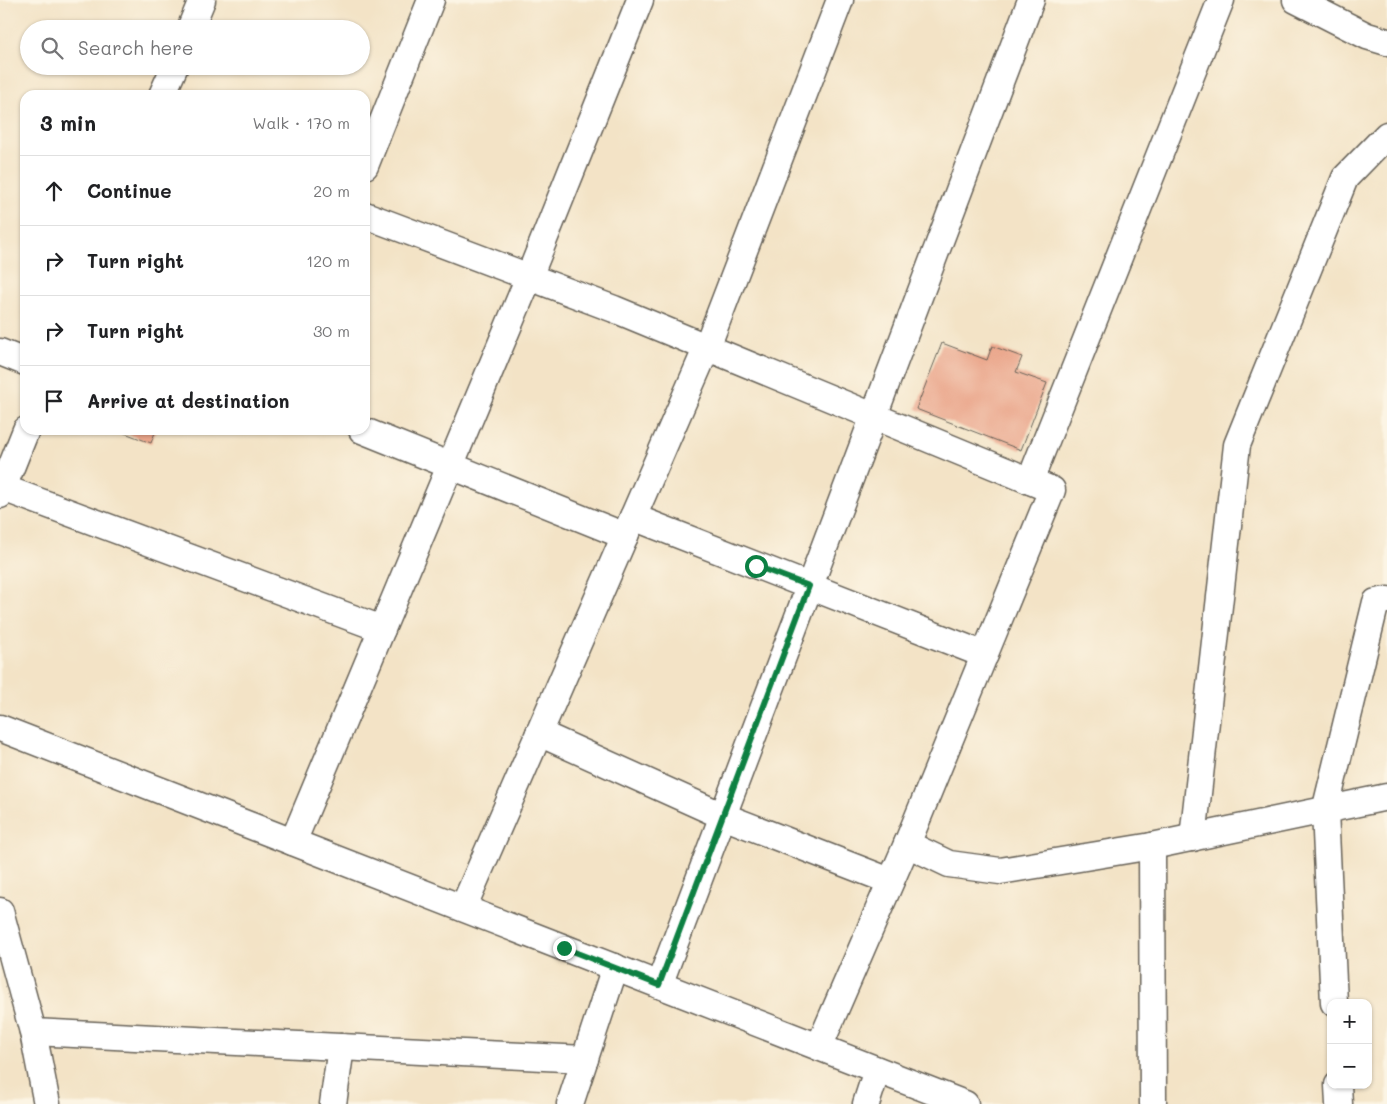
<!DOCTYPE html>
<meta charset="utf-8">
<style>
:root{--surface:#fff;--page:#f6f6f6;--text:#202124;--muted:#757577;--line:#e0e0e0}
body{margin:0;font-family:Mali,sans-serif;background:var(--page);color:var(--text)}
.controls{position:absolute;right:15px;bottom:15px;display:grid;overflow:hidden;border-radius:10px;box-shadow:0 1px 4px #0004}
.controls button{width:45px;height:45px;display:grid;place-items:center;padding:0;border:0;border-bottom:1px solid var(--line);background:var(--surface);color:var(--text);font:25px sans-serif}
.stop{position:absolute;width:15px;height:15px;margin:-11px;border:4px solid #0b8043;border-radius:50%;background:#fff}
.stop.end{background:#0b8043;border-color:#fff;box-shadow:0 1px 5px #0008}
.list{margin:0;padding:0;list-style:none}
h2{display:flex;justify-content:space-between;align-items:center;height:65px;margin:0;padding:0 20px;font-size:21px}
h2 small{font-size:16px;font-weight:400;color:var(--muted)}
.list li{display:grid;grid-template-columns:32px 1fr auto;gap:15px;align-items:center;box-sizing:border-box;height:70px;padding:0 20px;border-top:1px solid var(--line)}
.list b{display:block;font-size:19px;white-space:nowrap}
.list em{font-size:16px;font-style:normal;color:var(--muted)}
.icon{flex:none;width:28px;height:28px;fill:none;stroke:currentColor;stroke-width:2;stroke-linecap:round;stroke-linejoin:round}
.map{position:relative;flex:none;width:1387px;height:1104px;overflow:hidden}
.search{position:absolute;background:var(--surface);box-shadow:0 1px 4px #0004;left:20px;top:20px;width:350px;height:55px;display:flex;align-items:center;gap:12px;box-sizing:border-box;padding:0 18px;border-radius:28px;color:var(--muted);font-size:19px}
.panel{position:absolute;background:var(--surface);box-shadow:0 1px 4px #0004;left:20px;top:90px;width:350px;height:345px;border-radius:15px}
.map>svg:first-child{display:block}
</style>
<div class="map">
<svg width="1387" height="1104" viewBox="0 0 1387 1104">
<rect width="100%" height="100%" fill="#fcf5e5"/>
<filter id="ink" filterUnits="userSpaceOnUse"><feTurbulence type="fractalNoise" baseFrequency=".02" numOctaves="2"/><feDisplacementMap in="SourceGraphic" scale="10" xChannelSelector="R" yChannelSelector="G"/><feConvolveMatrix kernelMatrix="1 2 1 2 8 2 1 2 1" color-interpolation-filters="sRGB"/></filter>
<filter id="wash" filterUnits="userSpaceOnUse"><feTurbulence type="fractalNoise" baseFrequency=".0096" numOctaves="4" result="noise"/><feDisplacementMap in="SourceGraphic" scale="20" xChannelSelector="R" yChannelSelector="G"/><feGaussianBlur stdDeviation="1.12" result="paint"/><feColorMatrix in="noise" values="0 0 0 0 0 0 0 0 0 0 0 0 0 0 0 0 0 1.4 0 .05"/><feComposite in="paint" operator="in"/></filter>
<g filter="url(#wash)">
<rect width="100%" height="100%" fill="#f3e3c6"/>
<g id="blocks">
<!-- building -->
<g fill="#eaa58a">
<path d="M942,343L987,360L992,346L1022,357L1016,372L1047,383L1021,450L916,409Z"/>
<path d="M117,430H156L151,443Z"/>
</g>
</g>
</g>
<g filter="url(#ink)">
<use href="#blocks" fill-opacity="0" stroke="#676258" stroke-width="1"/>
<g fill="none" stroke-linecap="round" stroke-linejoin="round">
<!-- minor casing -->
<g stroke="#676258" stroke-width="29">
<g id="minor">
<path d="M1296,0L1367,36L1387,42"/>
<path d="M190,29L202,0"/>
<path d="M162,95L175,66"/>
<path d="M365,166L431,0"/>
<path d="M365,215L614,309L1052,490L907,844L819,1047"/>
<path d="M0,352L25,362"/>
<path d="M362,430L625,536"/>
<path d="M1030,481L1221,0"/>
<path d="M3,488L382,629"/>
<path d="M0,495L26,430"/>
<path d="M633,517L985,655"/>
<path d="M0,728L965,1104"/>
<path d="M539,733L723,816L890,881"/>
<path d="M1193,838L1237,445L1345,178L1387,135"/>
<path d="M293,842L529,277L640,0"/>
<path d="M907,844L949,864L1000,871L1152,846L1387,797"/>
<path d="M1152,846L1153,1104"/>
<path d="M463,908L707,347L840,0"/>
<path d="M0,911L33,1032L47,1104"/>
<path d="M659,985L1031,0"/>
<path d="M1334,1003L1325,811L1376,602L1387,600"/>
<path d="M33,1032L585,1059"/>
<path d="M1338,1085L1339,1104"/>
<path d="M333,1104L341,1047"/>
<path d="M570,1104L615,967"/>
<path d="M866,1104L877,1070"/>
</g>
</g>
<!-- minor -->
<use href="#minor" stroke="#fff" stroke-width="26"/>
</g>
</g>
<g fill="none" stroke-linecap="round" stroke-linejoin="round" filter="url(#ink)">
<!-- route -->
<path stroke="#0b8043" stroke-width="6" d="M564,948L659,985L809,586L756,566"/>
</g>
</svg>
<div class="controls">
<button>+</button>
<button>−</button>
</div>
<div class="stop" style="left:756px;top:566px"></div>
<div class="stop end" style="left:564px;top:948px"></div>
<div class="search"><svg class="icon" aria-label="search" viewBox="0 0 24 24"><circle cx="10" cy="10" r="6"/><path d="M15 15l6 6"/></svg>Search here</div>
<section class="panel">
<h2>3 min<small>Walk · 170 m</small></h2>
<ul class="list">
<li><svg class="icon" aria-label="ahead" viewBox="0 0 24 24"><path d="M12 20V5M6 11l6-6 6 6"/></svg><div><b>Continue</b></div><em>20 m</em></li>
<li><svg class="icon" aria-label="right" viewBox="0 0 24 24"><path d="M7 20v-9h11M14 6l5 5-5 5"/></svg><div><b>Turn right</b></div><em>120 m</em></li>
<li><svg class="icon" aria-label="right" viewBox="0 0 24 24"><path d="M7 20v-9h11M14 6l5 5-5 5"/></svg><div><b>Turn right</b></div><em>30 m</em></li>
<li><svg class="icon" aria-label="arrive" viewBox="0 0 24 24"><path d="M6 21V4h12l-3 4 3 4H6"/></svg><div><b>Arrive at destination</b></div></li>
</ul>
</section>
</div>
